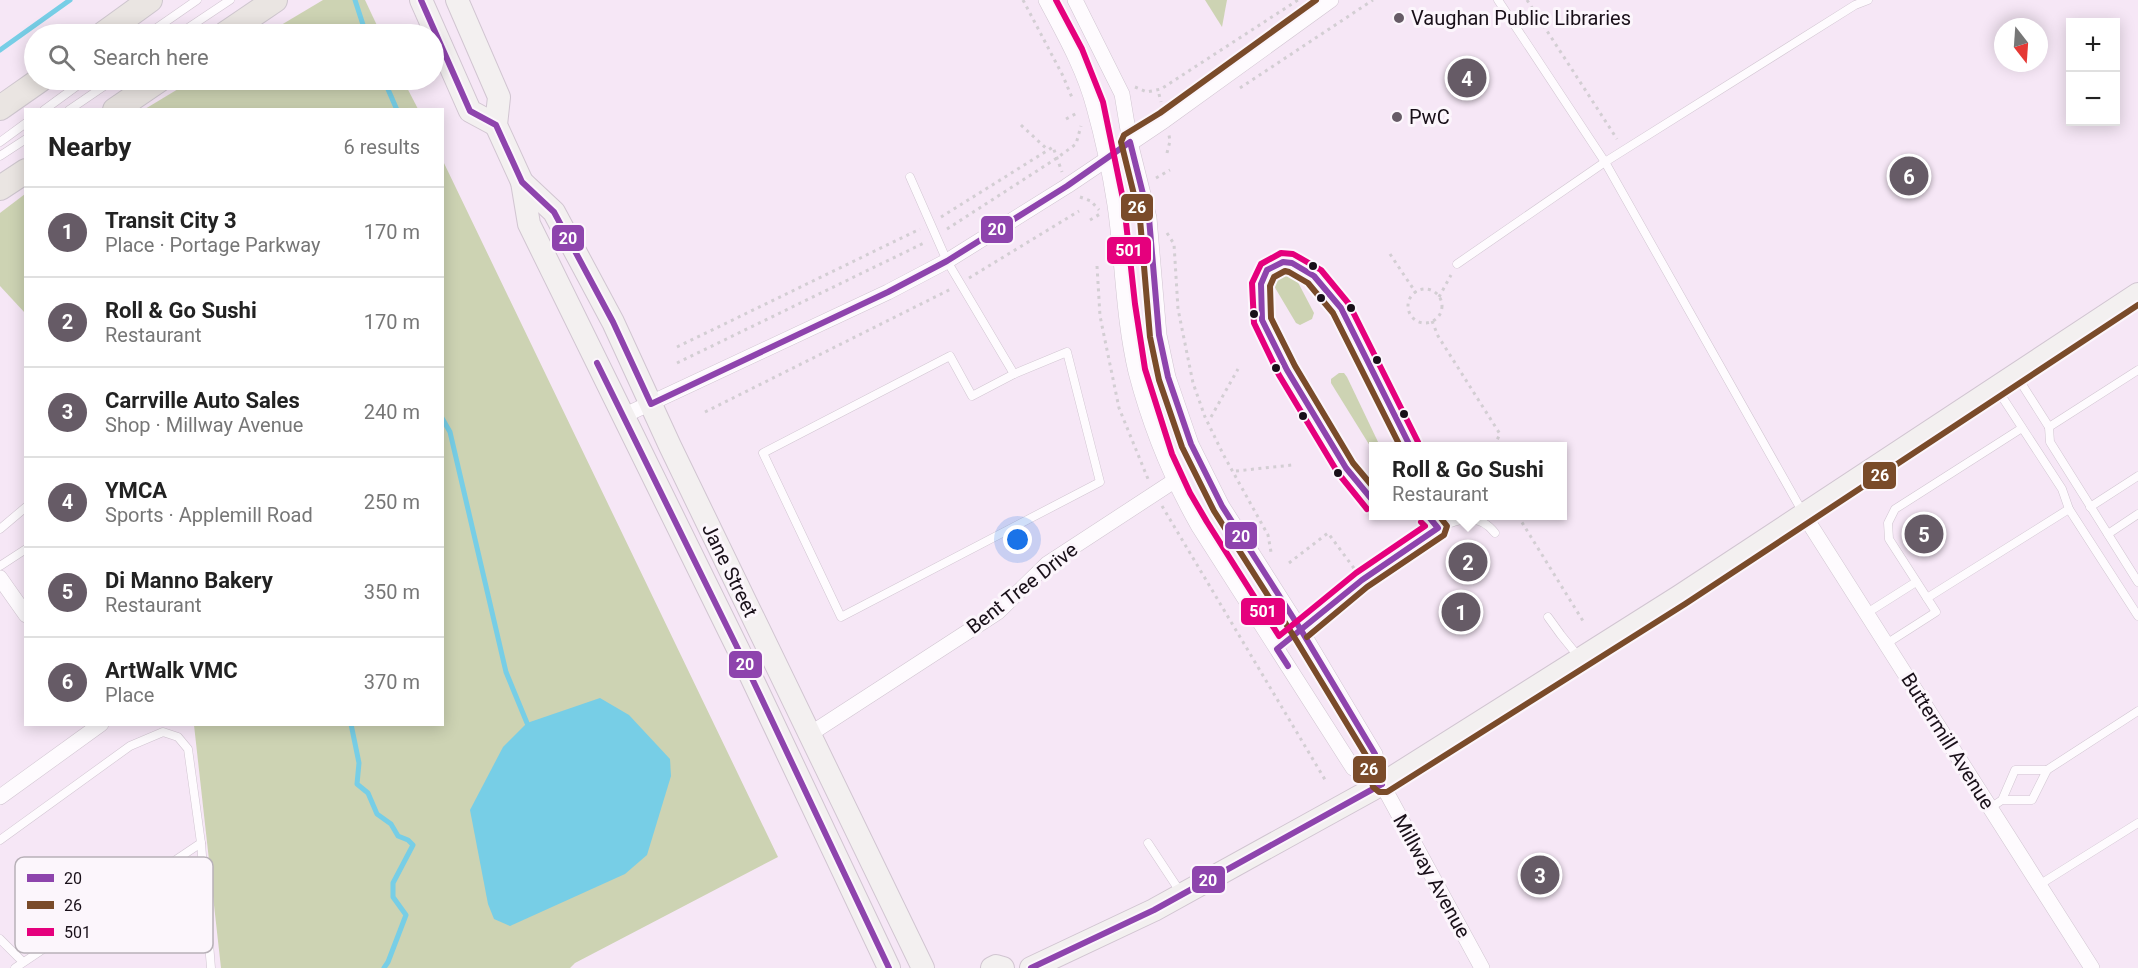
<!DOCTYPE html>
<meta charset="utf-8">
<style>
:root{--surface:#fff;--page:#f6f6f6;--text:#222;--muted:#767676;--line:#e0e0e0;--accent:#665b66}
body{margin:0;font-family:Roboto,sans-serif;background:var(--page);color:var(--text)}
.controls{position:absolute;right:18px;top:18px;display:grid;overflow:hidden;border-radius:0px;box-shadow:0 3px 15px #0003}
.controls button{width:54px;height:54px;display:grid;place-items:center;padding:0;border:0;border-bottom:2px solid var(--line);background:var(--surface);color:var(--text);font:30px sans-serif}
.compass{position:absolute;left:1994px;top:18px;width:54px;height:54px;border-radius:50%;background:var(--surface);box-shadow:0 3px 15px #0003;rotate:163deg}
.you{position:absolute;left:1018px;top:540px;width:21px;height:21px;margin:-15px;border:4px solid #fff;border-radius:50%;background:#1a73e8;box-shadow:0 0 0 9px #1a73e833}
.badge{display:grid;place-items:center;width:39px;height:39px;border-radius:50%;background:var(--accent);color:#fff;font-size:20px;font-weight:700}
.pin{position:absolute;translate:-50% -50%;border:3px solid #fff;box-shadow:0 2px 6px #0006}
.popup{position:absolute;left:1369px;top:442px;width:198px;height:78px;box-sizing:border-box;display:grid;place-content:center;border-radius:0px;background:var(--surface);filter:drop-shadow(0 2px 4px #0005);font-size:20px;white-space:nowrap;color:var(--muted)}
.popup b{font-size:22px;color:var(--text)}
.popup::after{content:'';position:absolute;left:50%;top:100%;margin-left:-12px;border:12px solid transparent;border-top-color:var(--surface)}
.list{margin:0;padding:0;list-style:none}
h2{display:flex;justify-content:space-between;align-items:center;height:78px;margin:0;padding:0 24px;font-size:26px}
h2 small{font-size:20px;font-weight:400;color:var(--muted)}
.list li{display:grid;grid-template-columns:39px 1fr auto;gap:18px;align-items:center;box-sizing:border-box;height:90px;padding:0 24px;border-top:2px solid var(--line)}
.list b{display:block;font-size:22px;white-space:nowrap}
.list p{margin:0;font-size:20px;white-space:nowrap;color:var(--muted)}
.list em{font-size:20px;font-style:normal;color:var(--muted)}
.icon{flex:none;width:33px;height:33px;fill:none;stroke:currentColor;stroke-width:2;stroke-linecap:round;stroke-linejoin:round}
.map{position:relative;flex:none;width:2138px;height:968px;overflow:hidden}
.search{position:absolute;background:var(--surface);box-shadow:0 3px 15px #0003;left:24px;top:24px;width:420px;height:66px;display:flex;align-items:center;gap:15px;box-sizing:border-box;padding:0 21px;border-radius:33px;color:var(--muted);font-size:22px}
.panel{position:absolute;background:var(--surface);box-shadow:0 3px 15px #0003;left:24px;top:108px;width:420px;height:618px;border-radius:0px}
.map>svg:first-child{display:block}
</style>
<div class="map">
<svg width="2138" height="968" viewBox="0 0 2138 968">
<rect width="100%" height="100%" fill="#f6e7f6"/>
<!-- green -->
<g fill="#cdd3b3">
<path d="M323,0H365L381,34H266Z"/>
<path d="M1205,0H1227L1222,27Z"/>
<path d="M193,80H403L418,109H145Z"/>
<path d="M443,161L778,857L575,963L570,968H221L194,725L442,724Z"/>
<path d="M25,194V313L0,286V213Z"/>
<path d="M1284,265L1290,267L1314,313L1312,319L1300,325L1296,323L1268,276L1270,272Z"/>
<path d="M1339,373H1344L1347,377L1379,444L1377,446H1370L1331,383V379Z"/>
</g>
<!-- water -->
<path fill="#77cee6" d="M600,698L629,715L670,759L671,776L647,855L625,874L510,926L494,919L488,904L470,810L503,747L527,723Z"/>
<g fill="none" stroke-linecap="round" stroke-linejoin="round">
<!-- stream -->
<g stroke="#77cee6" stroke-width="5">
<path d="M355,0L366,34"/>
<path d="M0,50L70,0"/>
<path d="M384,80L397,110"/>
<path d="M442,418L450,432L506,672L527,723"/>
<path d="M351,724L359,763L357,784L368,793L377,814L391,824L398,836L408,840L413,845L393,883V897L406,915L388,962L384,968"/>
</g>
<!-- lane casing -->
<g stroke="#d1c5d1" stroke-width="9">
<g id="lane">
<path d="M1498,0L1605,162L1802,511"/>
<path d="M148,34L197,0"/>
<path d="M179,34L230,0"/>
<path d="M44,110L85,80"/>
<path d="M69,110L113,80"/>
<path d="M0,142L26,123"/>
<path d="M0,156L26,139"/>
<path d="M910,177L947,261L1014,374"/>
<path d="M1457,264L1605,162L1855,5L1868,0"/>
<path d="M1067,352L1100,482L841,617L763,453L950,356L972,396L1014,374Z"/>
<path d="M2138,370L2049,427L2050,442L2138,582"/>
<path d="M2016,375L2049,427"/>
<path d="M1997,389L2062,489L2069,509L2138,616"/>
<path d="M1374,503L1346,468L1287,370L1262,320L1261,284L1267,270L1283,262L1292,263L1314,276L1341,308L1410,446"/>
<path d="M2090,507L2138,476"/>
<path d="M1438,528C1458,519 1479,512 1495,533"/>
<path d="M0,529L26,507"/>
<path d="M2108,534L2138,514"/>
<path d="M0,566L26,549"/>
<path d="M1927,598L1889,539L1888,523L1895,509L2022,428"/>
<path d="M1867,613L1916,582"/>
<path d="M1548,617L1561,635L1578,656"/>
<path d="M1886,644L1936,612L1927,598L2069,509"/>
<path d="M1277,649L1362,580L1438,528L1428,516"/>
<path d="M2047,770L2138,711"/>
<path d="M1990,808L2002,800H2032L2047,770H2015L2002,800"/>
<path d="M0,840L130,746L163,732L178,737L188,749L201,843L15,968"/>
<path d="M201,843L211,968"/>
<path d="M1148,843L1181,893"/>
<path d="M2039,885L2138,823"/>
<path d="M0,939L23,962"/>
</g>
</g>
<!-- street casing -->
<g stroke="#d1c5d1" stroke-width="16">
<g id="street">
<path d="M1046,0C1064,34 1084,69 1094,107C1103,139 1110,173 1115,205C1123,260 1123,317 1136,372C1150,426 1171,478 1199,527L1353,768L1382,784"/>
<path d="M1075,0L1122,94L1130,142L1149,218L1159,335L1168,377L1191,444L1222,506L1301,630L1375,754L1382,784L1482,968"/>
<path d="M623,416L888,292L947,261L1067,186L1165,120L1331,0"/>
<path d="M1804,515L2092,968"/>
<path d="M0,578L26,615"/>
<path d="M810,734L998,612L1047,564L1174,481"/>
<path d="M0,797L101,724"/>
</g>
</g>
<!-- secondary casing -->
<g stroke="#d1c5d1" stroke-width="24">
<g id="secondary">
<path d="M421,0L470,111L496,125"/>
<path d="M457,0L499,97L496,125L522,182L529,224L739,651L889,968"/>
<path d="M522,182L554,212L613,322L670,446L923,968"/>
<path d="M992,968L996,966L1003,968"/>
<path d="M1031,968L1154,910L1382,784L1680,596L2138,294"/>
</g>
</g>
<!-- primary casing -->
<g stroke="#cec6ce" stroke-width="26">
<g id="primary">
<path d="M103,34L150,0"/>
<path d="M225,34L275,0"/>
<path d="M0,108L40,80"/>
<path d="M115,110L159,80"/>
<path d="M0,188L26,171"/>
</g>
</g>
<!-- path -->
<g stroke="#d3ced3" stroke-width="3" stroke-dasharray="3 4.5" stroke-linecap="butt">
<path d="M1023,0L1063,76L1073,100"/>
<path d="M1527,0L1617,139"/>
<path d="M1135,87L1147,92L1161,89L1298,0"/>
<path d="M1240,88L1373,0"/>
<path d="M1159,94L1161,102"/>
<path d="M1066,119L1079,112"/>
<path d="M1021,125L1048,150"/>
<path d="M1167,153L1170,141L1169,135"/>
<path d="M1156,178L1170,170"/>
<path d="M1080,197L1091,201L1099,210"/>
<path d="M941,217L1053,147L1062,172"/>
<path d="M1090,220L1100,214"/>
<path d="M947,229L1057,158L1076,144L1081,126"/>
<path d="M1167,233L1174,244L1178,309L1193,383L1205,417L1223,454L1268,535L1271,552"/>
<path d="M1390,254L1416,293"/>
<path d="M1097,266L1100,316L1119,408L1148,479"/>
<path d="M969,278L1079,211"/>
<circle cx="1425" cy="306" r="17"/>
<path d="M1439,297L1451,275"/>
<path d="M1432,321L1438,336L1500,434L1494,446"/>
<path d="M677,347L920,229"/>
<path d="M677,363L926,242"/>
<path d="M705,412L951,289"/>
<path d="M1211,417L1238,369"/>
<path d="M1236,471L1292,465"/>
<path d="M1162,506L1327,783"/>
<path d="M1518,516L1583,621"/>
<path d="M1289,563L1328,533L1356,571"/>
</g>
<!-- lane -->
<use href="#lane" stroke="#fefbfe" stroke-width="8"/>
<!-- street -->
<use href="#street" stroke="#fefbfe" stroke-width="15"/>
<!-- secondary -->
<use href="#secondary" stroke="#f3f0f0" stroke-width="22"/>
<!-- primary -->
<use href="#primary" stroke="#eae5e2" stroke-width="24"/>
<!-- bus-1 casing -->
<g stroke="#fcf6fc" stroke-width="10">
<g id="bus-1">
<path d="M421,0L470,111L496,125L522,182L554,212L613,322L651,404L888,292L947,261L1067,186L1130,142L1149,218L1159,335L1168,377L1191,444L1222,506L1301,630L1375,754L1382,784"/>
<path d="M597,363L739,651L889,968"/>
<path d="M1374,502L1346,468L1287,370L1262,320L1261,284L1267,270L1283,262L1292,263L1314,276L1341,308L1410,446"/>
<path d="M1288,666L1277,649L1362,580L1438,528L1428,516"/>
<path d="M1031,968L1154,910L1382,784"/>
</g>
</g>
<!-- bus-2 casing -->
<g stroke="#fcf6fc" stroke-width="10">
<g id="bus-2">
<path d="M1316,0L1160,113L1124,135L1121,142L1140,219L1150,337L1159,380L1182,447L1214,511L1293,635L1367,757L1373,787L1379,792H1387L1685,604L2138,305"/>
<path d="M1374,488L1353,463L1295,366L1271,318L1270,286L1274,277L1285,271L1289,272L1308,283L1333,313L1400,446"/>
<path d="M1307,637L1367,587L1444,535L1447,526L1439,516"/>
</g>
</g>
<!-- bus-3 casing -->
<g stroke="#fcf6fc" stroke-width="10">
<g id="bus-3">
<path d="M1056,0L1082,49L1103,102L1124,204L1135,304L1145,369L1172,454L1190,493L1207,522L1279,636L1356,573L1425,526L1421,522"/>
<path d="M1367,509L1338,473L1279,375L1254,323L1252,283L1261,264L1281,253L1293,254L1321,270L1349,304L1418,442"/>
</g>
</g>
<!-- bus-1 -->
<use href="#bus-1" stroke="#8e44ad" stroke-width="6"/>
<!-- bus-2 -->
<use href="#bus-2" stroke="#7a4b2a" stroke-width="6"/>
<!-- bus-3 -->
<use href="#bus-3" stroke="#e5007d" stroke-width="6"/>
</g>
<!-- markers -->
<g fill="#665b66" stroke="#fcf6fc" stroke-width="2">
<circle cx="1399" cy="18" r="6"/>
<circle cx="1397" cy="117" r="6"/>
</g>
<g fill="#191019" stroke="#fcf6fc" stroke-width="2">
<circle cx="1313" cy="266" r="5"/>
<circle cx="1321" cy="298" r="5"/>
<circle cx="1351" cy="308" r="5"/>
<circle cx="1254" cy="314" r="5"/>
<circle cx="1377" cy="360" r="5"/>
<circle cx="1276" cy="368" r="5"/>
<circle cx="1404" cy="414" r="5"/>
<circle cx="1303" cy="416" r="5"/>
<circle cx="1338" cy="473" r="5"/>
</g>
<g text-anchor="middle" dominant-baseline="central" stroke-width="6" stroke-linejoin="round" paint-order="stroke">
<!-- poi labels -->
<g font-size="20" fill="#191019" stroke="#fcf6fc" text-anchor="start">
<text x="1411" y="18">Vaughan Public Libraries</text>
<text x="1409" y="117">PwC</text>
</g>
<!-- street labels -->
<g font-size="20" fill="#191019" stroke="#fcf6fc">
<text transform="translate(730 570) rotate(64)">Jane Street</text>
<text transform="translate(1022 588) rotate(-38)">Bent Tree Drive</text>
<text transform="translate(1948 741) rotate(58)">Buttermill Avenue</text>
<text transform="translate(1432 876) rotate(61)">Millway Avenue</text>
</g>
</g>
<!-- legend -->
<rect x="15" y="857" width="198" height="96" rx="9" fill="#fcf6fc" stroke="#b8b1b8" stroke-width="1.5"/>
<rect x="27" y="874" width="27" height="8" fill="#8e44ad"/>
<rect x="27" y="901" width="27" height="8" fill="#7a4b2a"/>
<rect x="27" y="928" width="27" height="8" fill="#e5007d"/>
<g font-size="16" fill="#191019">
<text x="64" y="884">20</text>
<text x="64" y="911">26</text>
<text x="64" y="938">501</text>
</g>
<g stroke="#fcf6fc" stroke-width="2">
<rect x="1120" y="193" width="34" height="29" rx="6" fill="#7a4b2a"/>
<rect x="980" y="215" width="34" height="29" rx="6" fill="#8e44ad"/>
<rect x="551" y="224" width="34" height="28" rx="6" fill="#8e44ad"/>
<rect x="1106" y="236" width="46" height="29" rx="6" fill="#e5007d"/>
<rect x="1862" y="461" width="35" height="29" rx="6" fill="#7a4b2a"/>
<rect x="1224" y="521" width="34" height="29" rx="6" fill="#8e44ad"/>
<rect x="1240" y="597" width="46" height="29" rx="6" fill="#e5007d"/>
<rect x="728" y="650" width="35" height="29" rx="6" fill="#8e44ad"/>
<rect x="1352" y="755" width="35" height="29" rx="6" fill="#7a4b2a"/>
<rect x="1191" y="865" width="35" height="29" rx="6" fill="#8e44ad"/>
</g>
<g font-size="16" text-anchor="middle" font-weight="bold" fill="#fff">
<text x="1137" y="213">26</text>
<text x="997" y="235">20</text>
<text x="568" y="244">20</text>
<text x="1129" y="256">501</text>
<text x="1880" y="481">26</text>
<text x="1241" y="542">20</text>
<text x="1263" y="617">501</text>
<text x="745" y="670">20</text>
<text x="1369" y="775">26</text>
<text x="1208" y="886">20</text>
</g>
</svg>
<div class="controls">
<button>+</button>
<button>−</button>
</div>
<svg class="compass" viewBox="-18 -18 36 36"><path d="M0-13l5 13h-10z" fill="#e53935"/><path d="M0 13l5-13h-10z" fill="#767676"/></svg>
<div class="you"></div>
<div class="pin badge" style="left:1461px;top:612px">1</div>
<div class="pin badge" style="left:1468px;top:562px">2</div>
<div class="popup"><b>Roll &amp; Go Sushi</b>Restaurant</div>
<div class="pin badge" style="left:1540px;top:875px">3</div>
<div class="pin badge" style="left:1467px;top:78px">4</div>
<div class="pin badge" style="left:1924px;top:534px">5</div>
<div class="pin badge" style="left:1909px;top:176px">6</div>
<div class="search"><svg class="icon" aria-label="search" viewBox="0 0 24 24"><circle cx="10" cy="10" r="6"/><path d="M15 15l6 6"/></svg>Search here</div>
<section class="panel">
<h2>Nearby<small>6 results</small></h2>
<ul class="list">
<li><span class="badge">1</span><div><b>Transit City 3</b><p>Place · Portage Parkway</p></div><em>170 m</em></li>
<li><span class="badge">2</span><div><b>Roll &amp; Go Sushi</b><p>Restaurant</p></div><em>170 m</em></li>
<li><span class="badge">3</span><div><b>Carrville Auto Sales</b><p>Shop · Millway Avenue</p></div><em>240 m</em></li>
<li><span class="badge">4</span><div><b>YMCA</b><p>Sports · Applemill Road</p></div><em>250 m</em></li>
<li><span class="badge">5</span><div><b>Di Manno Bakery</b><p>Restaurant</p></div><em>350 m</em></li>
<li><span class="badge">6</span><div><b>ArtWalk VMC</b><p>Place</p></div><em>370 m</em></li>
</ul>
</section>
</div>
